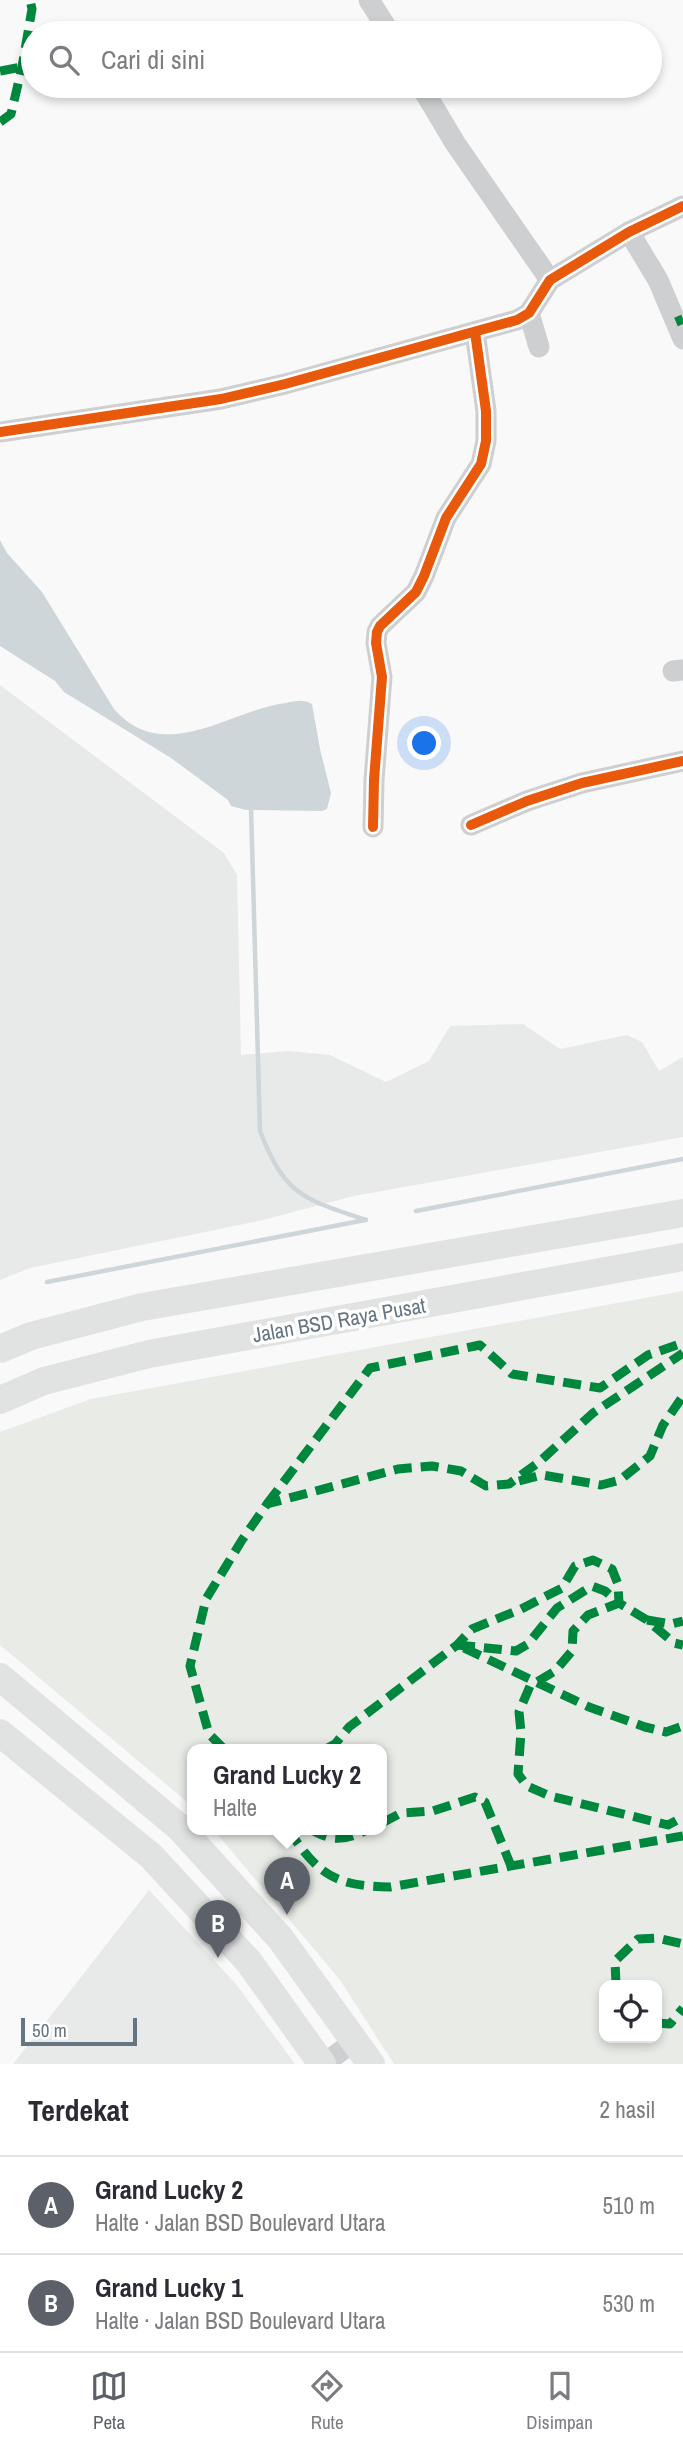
<!DOCTYPE html>
<html lang="id">
<meta charset="utf-8">
<style>
:root{--surface:#fff;--page:#f2f2f3;--text:#2b2b33;--muted:#7c7c81;--line:#e1e1e2;--accent:#5c6169}
body{margin:0;font-family:"Archivo Narrow",sans-serif;background:var(--page);color:var(--text)}
.controls{position:absolute;right:21px;bottom:21px;display:grid;overflow:hidden;border-radius:14px;box-shadow:0 4px 10px #0003}
.controls button{width:63px;height:63px;display:grid;place-items:center;padding:0;border:0;border-bottom:2px solid var(--line);background:var(--surface);color:var(--text);font:35px sans-serif}
.scale{position:absolute;left:21px;bottom:18px;width:116px;box-sizing:border-box;padding-left:7px;border:4px solid #657683;border-top:0;font-size:19px;line-height:24px;white-space:nowrap;color:#657683;-webkit-text-stroke:5px #fff;paint-order:stroke}
.you{position:absolute;left:425px;top:744px;width:24px;height:24px;margin:-18px;border:5px solid #fff;border-radius:50%;background:#1a73e8;box-shadow:0 0 0 10px #1a73e833}
.badge{display:grid;place-items:center;width:46px;height:46px;border-radius:50%;background:var(--accent);color:#fff;font-size:23px;font-weight:700}
.pin{position:absolute;translate:-50% -58px;filter:drop-shadow(0 2px 4px #0008)}
.pin::after{content:'';position:absolute;top:37px;width:24px;height:21px;background:inherit;clip-path:polygon(0 0,100% 0,50% 100%)}
.popup{position:absolute;left:187px;top:1744px;width:200px;height:91px;box-sizing:border-box;display:grid;place-content:center;border-radius:14px;background:var(--surface);filter:drop-shadow(0 2px 5px #0005);font-size:23px;white-space:nowrap;color:var(--muted)}
.popup b{font-size:26px;color:var(--text)}
.popup::after{content:'';position:absolute;left:50%;top:100%;margin-left:-14px;border:14px solid transparent;border-top-color:var(--surface)}
.list{margin:0;padding:0;list-style:none}
h2{display:flex;justify-content:space-between;align-items:center;height:91px;margin:0;padding:0 28px;font-size:30px}
h2 small{font-size:23px;font-weight:400;color:var(--muted)}
.list li{display:grid;grid-template-columns:46px 1fr auto;gap:21px;align-items:center;box-sizing:border-box;height:98px;padding:0 28px;border-top:2px solid var(--line)}
.list b{display:block;font-size:26px;white-space:nowrap}
.list p{margin:0;font-size:23px;white-space:nowrap;color:var(--muted)}
.list em{font-size:23px;font-style:normal;color:var(--muted)}
.icon{flex:none;width:38px;height:38px;fill:none;stroke:currentColor;stroke-width:2;stroke-linecap:round;stroke-linejoin:round}
.map{position:relative;flex:none;width:683px;height:2064px;overflow:hidden}
.search{position:absolute;background:var(--surface);box-shadow:0 4px 10px #0003;left:21px;right:21px;top:21px;height:77px;display:flex;align-items:center;gap:18px;box-sizing:border-box;padding:0 24px;border-radius:38px;color:var(--muted);font-size:26px}
.sheet{height:287px;background:var(--surface)}
nav{display:flex;justify-content:space-around;align-items:center;box-sizing:border-box;height:98px;border-top:2px solid var(--line);background:var(--surface);font-size:19px;color:var(--muted)}
nav a{display:grid;justify-items:center;gap:4px}
nav .on{color:var(--accent)}
.map>svg:first-child{display:block}
</style>
<div class="map">
<svg width="683" height="2064" viewBox="0 0 683 2064">
<rect width="100%" height="100%" fill="#f9f9f9"/>
<!-- built -->
<g fill="#e8e9e9">
<path d="M0,685L224,853L237,875L241,1055L288,1051L330,1055L386,1082L429,1061L450,1026L523,1024L560,1049L627,1035L642,1042L659,1071L683,1057V1137L354,1196L263,1220L30,1268L0,1280Z"/>
<path d="M149,1890L236,1984L295,2064H13Z"/>
</g>
<!-- green -->
<path fill="#e8ebe6" fill-rule="evenodd" d="M683,1291V2064H394L340,1980L213,1829H382V1749H192V1806L0,1645V1432L91,1399ZM604,1985H657V2038H604Z"/>
<!-- water -->
<path fill="#ced6d9" d="M0,540L7,553L42,592L114,709C164,766 229,710 286,703C296,701 303,699 312,704L320,749L331,793L327,809L322,811L246,810L231,806L228,800L171,758L64,692L55,681L0,646Z"/>
<g fill="none" stroke-linecap="round" stroke-linejoin="round">
<!-- stream -->
<g stroke="#ced6d9" stroke-width="4.5">
<path d="M251,807L260,1131C285,1196 304,1199 366,1220"/>
<path d="M416,1211L683,1159"/>
<path d="M47,1282L365,1220"/>
</g>
<!-- minor -->
<g stroke="#cecfd0" stroke-width="21">
<path d="M369,0L390,33"/>
<path d="M421,86L455,143L550,280"/>
<path d="M629,232L658,280L683,339"/>
<path d="M529,313L539,347"/>
<path d="M0,432L221,399L285,384L517,320L529,313L550,280L629,232L683,206"/>
<path d="M673,671L683,670"/>
<path d="M471,825L527,801L582,783L683,761"/>
<path d="M373,827L374,780L382,677L376,643L377,632L380,626L416,592L424,576L446,518L481,464L486,441V411L475,332"/>
<path d="M324,2064L354,2041"/>
</g>
<!-- major -->
<g stroke="#e1e2e2" stroke-width="28">
<path d="M0,1349L31,1336L142,1307L683,1213"/>
<path d="M0,1400L44,1381L149,1354L683,1257"/>
<path d="M0,1677L180,1828L280,1938L371,2064"/>
<path d="M0,1733L151,1856L249,1962L322,2064"/>
</g>
<!-- quiet -->
<g stroke="#00873e" stroke-width="9" stroke-dasharray="18 9" stroke-linecap="butt">
<path d="M0,71L22,67"/>
<path d="M0,122L11,114L22,67L32,9L30,0"/>
<path d="M676,322L683,319"/>
<path d="M519,1481L542,1475L601,1485L620,1480L650,1456L663,1425L683,1396"/>
<path d="M267,1504L370,1368L480,1345L512,1374L600,1388L648,1355L683,1343"/>
<path d="M647,1620L671,1624L683,1621"/>
<path d="M457,1645L516,1651L528,1644L557,1608L592,1586L605,1591L619,1603L588,1615L573,1631L572,1651L555,1671L530,1686L519,1712L521,1732L518,1774L527,1786L550,1796L668,1825L683,1817"/>
<path d="M464,1648L589,1707L645,1727L666,1732L683,1726"/>
<path d="M224,1749L209,1734L190,1666L206,1599L242,1540L267,1504L398,1469L432,1466L461,1471L486,1486L509,1484L539,1462L593,1413L683,1353"/>
<path d="M326,1749L335,1744L349,1727L457,1645L472,1629L521,1609L562,1588L575,1566L593,1560L612,1569L618,1584L619,1603L647,1620L674,1643L683,1645"/>
<path d="M382,1823L401,1813L433,1811L475,1797L485,1802L511,1866"/>
<path d="M288,1829C318,1875 335,1886 390,1887L683,1836"/>
<path d="M310,1829C333,1842 344,1841 369,1829"/>
<path d="M616,1985L615,1961L638,1939L657,1938L683,1944"/>
<path d="M657,2023L670,2024L683,2008"/>
</g>
<!-- cycleway casing -->
<g stroke="#fff" stroke-width="15">
<g id="cycleway">
<path d="M0,432L221,399L285,384L517,320L529,313L550,280L629,232L683,206"/>
<path d="M471,825L527,801L582,783L683,761"/>
<path d="M373,827L374,780L382,677L376,643L377,632L380,626L416,592L424,576L446,518L481,464L486,441V411L475,332"/>
</g>
</g>
<!-- cycleway -->
<use href="#cycleway" stroke="#e8590c" stroke-width="10"/>
</g>
<g text-anchor="middle" dominant-baseline="central" stroke-width="7" stroke-linejoin="round" paint-order="stroke">
<!-- street labels -->
<g font-size="21" fill="#657683" stroke="#fff">
<text transform="translate(339 1320) rotate(-10)">Jalan BSD Raya Pusat</text>
</g>
</g>
</svg>
<div class="controls">
<button><svg class="icon" aria-label="locate" viewBox="0 0 24 24"><circle cx="12" cy="12" r="6"/><path d="M12 2v4M12 18v4M2 12h4M18 12h4"/></svg></button>
</div>
<div class="scale">50 m</div>
<div class="you"></div>
<div class="pin badge" style="left:287px;top:1915px">A</div>
<div class="popup"><b>Grand Lucky 2</b>Halte</div>
<div class="pin badge" style="left:218px;top:1958px">B</div>
<div class="search"><svg class="icon" aria-label="search" viewBox="0 0 24 24"><circle cx="10" cy="10" r="6"/><path d="M15 15l6 6"/></svg>Cari di sini</div>
</div>
<section class="sheet">
<h2>Terdekat<small>2 hasil</small></h2>
<ul class="list">
<li><span class="badge">A</span><div><b>Grand Lucky 2</b><p>Halte · Jalan BSD Boulevard Utara</p></div><em>510 m</em></li>
<li><span class="badge">B</span><div><b>Grand Lucky 1</b><p>Halte · Jalan BSD Boulevard Utara</p></div><em>530 m</em></li>
</ul>
</section>
<nav>
<a class="on"><svg class="icon" aria-label="map" viewBox="0 0 24 24"><path d="M3 6l6-2 6 2 6-2v14l-6 2-6-2-6 2zM9 4v14M15 6v14"/></svg>Peta</a>
<a><svg class="icon" aria-label="directions" viewBox="0 0 24 24"><path d="M12 3l9 9-9 9-9-9zM9 14v-3h6M13 9l2 2-2 2"/></svg>Rute</a>
<a><svg class="icon" aria-label="saved" viewBox="0 0 24 24"><path d="M7 4h10v16l-5-4-5 4z"/></svg>Disimpan</a>
</nav>
